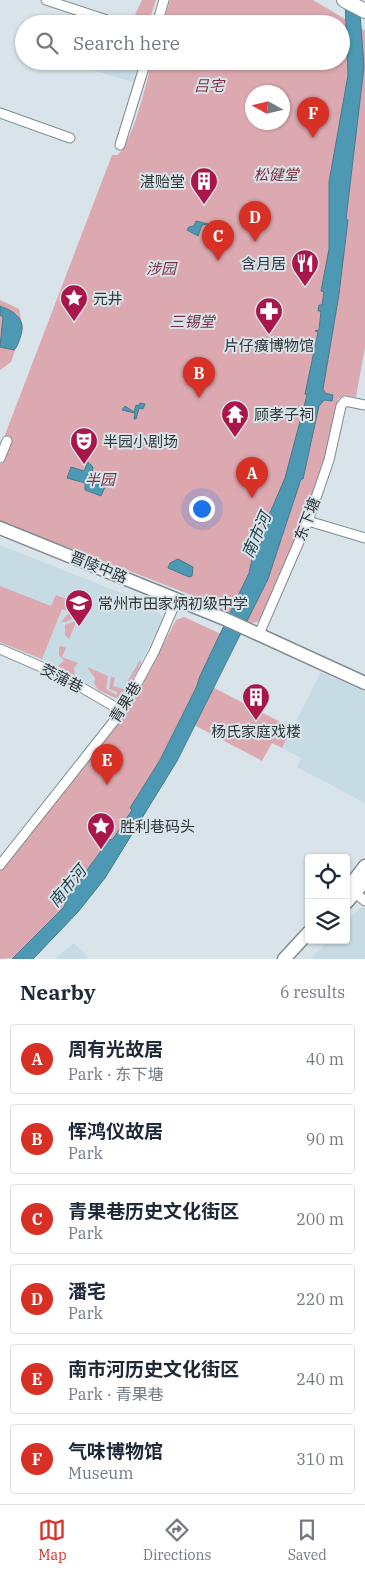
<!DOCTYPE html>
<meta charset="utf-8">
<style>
:root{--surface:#fff;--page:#f2f2f3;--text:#1f2937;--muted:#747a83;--line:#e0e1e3;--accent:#d93025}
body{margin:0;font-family:"IBM Plex Serif","Noto Sans SC",serif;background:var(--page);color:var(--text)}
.controls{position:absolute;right:15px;bottom:15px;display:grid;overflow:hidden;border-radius:5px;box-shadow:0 1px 4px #0004}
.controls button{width:45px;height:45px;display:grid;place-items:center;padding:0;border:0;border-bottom:1px solid var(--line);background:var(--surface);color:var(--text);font:25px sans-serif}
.compass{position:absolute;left:245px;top:85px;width:45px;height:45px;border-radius:50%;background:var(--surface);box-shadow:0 1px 4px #0004;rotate:278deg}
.you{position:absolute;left:201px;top:508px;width:18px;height:18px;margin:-12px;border:4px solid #fff;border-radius:50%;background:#1a73e8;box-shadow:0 0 0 8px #1a73e833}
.badge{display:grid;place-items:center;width:32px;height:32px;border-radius:50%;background:var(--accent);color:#fff;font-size:16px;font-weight:700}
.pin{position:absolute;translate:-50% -41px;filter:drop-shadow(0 1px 2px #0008)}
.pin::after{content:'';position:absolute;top:26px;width:18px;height:15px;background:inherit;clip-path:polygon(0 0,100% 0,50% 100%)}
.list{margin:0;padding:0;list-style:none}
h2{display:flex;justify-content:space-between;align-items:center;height:65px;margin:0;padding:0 20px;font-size:21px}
h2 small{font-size:16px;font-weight:400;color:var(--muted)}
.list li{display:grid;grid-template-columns:32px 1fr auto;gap:15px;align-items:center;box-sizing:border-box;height:70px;margin:0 10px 10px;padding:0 10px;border:1px solid var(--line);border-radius:5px}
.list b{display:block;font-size:19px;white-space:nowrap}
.list p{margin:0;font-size:16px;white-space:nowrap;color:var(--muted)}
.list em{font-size:16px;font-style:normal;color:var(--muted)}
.icon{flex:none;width:28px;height:28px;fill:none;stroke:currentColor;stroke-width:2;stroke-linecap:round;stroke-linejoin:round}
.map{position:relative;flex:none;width:365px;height:959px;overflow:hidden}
.search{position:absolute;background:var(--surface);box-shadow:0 1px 4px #0004;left:15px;right:15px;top:15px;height:55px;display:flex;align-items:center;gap:12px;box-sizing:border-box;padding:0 18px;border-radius:28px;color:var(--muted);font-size:19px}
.sheet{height:545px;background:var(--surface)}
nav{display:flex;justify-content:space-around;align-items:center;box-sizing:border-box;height:70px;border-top:1px solid var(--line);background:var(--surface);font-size:14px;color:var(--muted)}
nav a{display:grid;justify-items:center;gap:2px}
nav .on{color:var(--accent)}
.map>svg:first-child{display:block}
</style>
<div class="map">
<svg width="365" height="959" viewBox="0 0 365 959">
<rect width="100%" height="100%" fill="#d8e4e9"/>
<!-- built -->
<g fill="#c6dbe3">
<path d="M99,61H144L137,83L95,71Z"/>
<path d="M0,545L144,602L154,608L163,618L124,696L118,699L111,697L58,666L0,644Z"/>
<path d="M321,672L365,692V803L297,767L301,758L282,748Z"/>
<path d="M360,908H365V959H310L329,940H346V922Z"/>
<path d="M74,943L89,959H55Z"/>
</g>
<!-- green -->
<g fill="#dda9b1" fill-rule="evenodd">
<path d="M142,0H156L148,24L131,23Z"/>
<path d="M170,0H313L365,31V347L356,397L344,395L338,399L325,457L303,520L262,617L257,622L251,623L186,593L0,521V465L10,443L3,440L112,155H117C132,146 147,80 152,61H341V24H163ZM252,92H282V122H252Z"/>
<path d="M0,300L19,309L23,328L11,362L0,370Z"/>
<path d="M0,586L51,606L56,595L74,602L75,617L66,622H61L70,612L62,609L42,659L0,642Z"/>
<path d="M184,617L221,634L199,680L292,728L282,748L272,743L262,761L181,718L160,760L130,808L132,809L113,839L109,840L68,896L64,907L14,958L0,959V871L128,712L176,620Z"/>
<path d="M72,622H76L69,639L65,635V625Z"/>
<path d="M61,646L66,648L62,657L78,663L74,668L75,676L58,666L64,661L59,655V647Z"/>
<path d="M140,660L141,663L124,696L118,699L98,690L94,683L95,678L87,667L108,676L106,689L117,695V692L109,689L111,677L115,678L113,686L123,689Z"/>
</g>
<!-- water -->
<g fill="#4d98b2" stroke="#457b8d">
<path d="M345,0H359L364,67L346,219L348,220L339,294L323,389L325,393L333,395L332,401L324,400L319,406L303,479H301L268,579L177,761L105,878L78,912L33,959H12L64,907L68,896L109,840L113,839L132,810L130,808L160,760L196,688L200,676L249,573L254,550L285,478L307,395L305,394L318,332L315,331L319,330L321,311H318L319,305H322L324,292L321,291L329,249V182L348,75Z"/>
<path d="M196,221L208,224L202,225L198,236L187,230L189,227L194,226Z"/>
<path d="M0,306C14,311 26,319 21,335C19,341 18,346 14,350L0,347L3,317L0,315Z"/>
<path d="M140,403L145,404L143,409L139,408L136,419H134L135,413L122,410L125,406L134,412L136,405L138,406Z"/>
<path d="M88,462L93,467L90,481L105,487L101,496L85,490V483L67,478L71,467L84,471Z"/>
<path d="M178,559L193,567L192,576L189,577L168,568L170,563Z"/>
</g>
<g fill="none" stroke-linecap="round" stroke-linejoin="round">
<!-- street casing -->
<g stroke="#808b8f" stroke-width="11">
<g id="street">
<path d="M46,0L119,24"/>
<path d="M157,24L164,0"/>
<path d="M0,113L70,138"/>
<path d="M120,145L146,61"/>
<path d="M0,458L7,441"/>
<path d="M308,521L365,538"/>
<path d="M259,634L308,521L329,460L341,406L345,401L365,405"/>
<path d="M0,649L60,675L122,711"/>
<path d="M0,865L122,711L154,652L177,599"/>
<path d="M351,890L365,901"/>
</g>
</g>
<!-- secondary casing -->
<g stroke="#808b8f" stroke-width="15">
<g id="secondary">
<path d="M0,528L225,619L365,683"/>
<path d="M346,891L365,866"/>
<path d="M346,903L365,881"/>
<path d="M284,959L309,932"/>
</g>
</g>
<!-- primary casing -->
<g stroke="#808b8f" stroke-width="16">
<path id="primary" d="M344,0L365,11"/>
</g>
<!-- street -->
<use href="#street" stroke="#fff" stroke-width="9"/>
<!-- secondary -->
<use href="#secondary" stroke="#fff" stroke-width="12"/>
<!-- primary -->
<use href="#primary" stroke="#fff" stroke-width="14"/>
</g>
<!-- icons -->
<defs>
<g id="building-pin" transform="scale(1.4375)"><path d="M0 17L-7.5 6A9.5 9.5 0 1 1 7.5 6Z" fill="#a9164a" stroke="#d8e4e9"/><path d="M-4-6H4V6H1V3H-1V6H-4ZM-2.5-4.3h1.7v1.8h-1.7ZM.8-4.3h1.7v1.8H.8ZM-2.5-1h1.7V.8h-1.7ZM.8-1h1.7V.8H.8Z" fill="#fff"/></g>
<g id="restaurant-pin" transform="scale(1.4375)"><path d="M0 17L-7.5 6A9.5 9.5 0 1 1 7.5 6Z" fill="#a9164a" stroke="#d8e4e9"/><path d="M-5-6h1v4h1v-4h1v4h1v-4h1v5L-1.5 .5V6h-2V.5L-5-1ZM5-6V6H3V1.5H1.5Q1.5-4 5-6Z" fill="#fff"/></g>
<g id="sight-pin" transform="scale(1.4375)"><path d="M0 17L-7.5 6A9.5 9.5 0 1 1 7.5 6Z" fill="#a9164a" stroke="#d8e4e9"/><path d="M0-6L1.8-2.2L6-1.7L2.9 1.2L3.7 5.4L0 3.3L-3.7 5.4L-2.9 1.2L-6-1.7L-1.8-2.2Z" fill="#fff"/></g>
<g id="pharmacy-pin" transform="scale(1.4375)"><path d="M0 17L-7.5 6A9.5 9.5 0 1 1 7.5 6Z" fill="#a9164a" stroke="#d8e4e9"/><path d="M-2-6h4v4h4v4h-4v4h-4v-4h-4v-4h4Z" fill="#fff"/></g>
<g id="temple-pin" transform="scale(1.4375)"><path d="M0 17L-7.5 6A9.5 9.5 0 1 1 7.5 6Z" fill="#a9164a" stroke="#d8e4e9"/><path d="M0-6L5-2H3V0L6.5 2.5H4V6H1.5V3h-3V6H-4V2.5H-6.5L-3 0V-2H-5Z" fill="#fff"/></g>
<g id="theatre-pin" transform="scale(1.4375)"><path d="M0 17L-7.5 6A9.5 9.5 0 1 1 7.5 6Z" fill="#a9164a" stroke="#d8e4e9"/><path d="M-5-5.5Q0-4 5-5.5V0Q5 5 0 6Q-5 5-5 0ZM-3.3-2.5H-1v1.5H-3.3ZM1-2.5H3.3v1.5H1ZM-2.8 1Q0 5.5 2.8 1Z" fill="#fff"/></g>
<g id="school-pin" transform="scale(1.4375)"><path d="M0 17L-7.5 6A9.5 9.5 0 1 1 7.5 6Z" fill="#a9164a" stroke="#d8e4e9"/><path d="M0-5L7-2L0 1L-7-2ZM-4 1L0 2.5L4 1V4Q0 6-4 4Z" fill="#fff"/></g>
</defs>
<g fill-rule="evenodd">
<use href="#building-pin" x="204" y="181"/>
<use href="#restaurant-pin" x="305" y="263"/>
<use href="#sight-pin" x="74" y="298"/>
<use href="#pharmacy-pin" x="269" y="311"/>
<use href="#temple-pin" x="235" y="414"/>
<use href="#theatre-pin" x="84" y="441"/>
<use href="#school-pin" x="79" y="603"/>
<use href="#building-pin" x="256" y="697"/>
<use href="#sight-pin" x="101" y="826"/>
</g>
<g text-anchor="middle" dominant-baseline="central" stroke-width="4" stroke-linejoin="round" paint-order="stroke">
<!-- park labels -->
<g font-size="15" font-style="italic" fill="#802f43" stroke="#d8e4e9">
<text x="209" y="85">吕宅</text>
<text x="276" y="174">松健堂</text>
<text x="161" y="268">涉园</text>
<text x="192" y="321">三锡堂</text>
<text x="100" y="479">半园</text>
</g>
<!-- poi labels -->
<g font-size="15" fill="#313638" stroke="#d8e4e9" text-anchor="start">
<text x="185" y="181" text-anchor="end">湛贻堂</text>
<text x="286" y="263" text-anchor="end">含月居</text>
<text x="93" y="298">元井</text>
<text x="269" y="345" text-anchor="middle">片仔癀博物馆</text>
<text x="254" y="414">顾孝子祠</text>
<text x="103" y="441">半园小剧场</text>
<text x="98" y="603">常州市田家炳初级中学</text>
<text x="256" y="731" text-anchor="middle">杨氏家庭戏楼</text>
<text x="120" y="826">胜利巷码头</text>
</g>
<!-- street labels -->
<g font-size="15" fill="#313638" stroke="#d8e4e9">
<text transform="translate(307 519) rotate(-69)">东下塘</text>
<text transform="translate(99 567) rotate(22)">晋陵中路</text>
<text transform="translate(62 678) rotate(27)">茭蒲巷</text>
<text transform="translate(125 702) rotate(-58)">青果巷</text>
</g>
<!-- water labels -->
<g font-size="16" font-style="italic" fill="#1b3e4a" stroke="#d8e4e9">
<text transform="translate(256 535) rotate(-66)">南市河</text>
<text transform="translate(67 886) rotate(-50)">南市河</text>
</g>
</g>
</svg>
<div class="controls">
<button><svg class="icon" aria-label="locate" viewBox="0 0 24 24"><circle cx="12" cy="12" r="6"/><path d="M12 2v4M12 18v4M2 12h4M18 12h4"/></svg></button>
<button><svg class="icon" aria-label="layers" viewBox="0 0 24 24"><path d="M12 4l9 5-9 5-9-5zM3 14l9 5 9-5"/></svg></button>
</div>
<svg class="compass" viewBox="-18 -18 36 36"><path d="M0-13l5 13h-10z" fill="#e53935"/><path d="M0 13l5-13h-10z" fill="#747a83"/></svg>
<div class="you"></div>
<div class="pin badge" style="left:252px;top:498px">A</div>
<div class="pin badge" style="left:199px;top:398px">B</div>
<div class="pin badge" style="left:218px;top:261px">C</div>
<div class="pin badge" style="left:255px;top:242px">D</div>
<div class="pin badge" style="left:107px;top:785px">E</div>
<div class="pin badge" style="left:313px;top:138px">F</div>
<div class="search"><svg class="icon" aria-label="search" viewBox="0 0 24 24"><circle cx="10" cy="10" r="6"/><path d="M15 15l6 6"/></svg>Search here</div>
</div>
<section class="sheet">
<h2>Nearby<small>6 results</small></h2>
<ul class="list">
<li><span class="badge">A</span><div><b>周有光故居</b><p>Park · 东下塘</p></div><em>40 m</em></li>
<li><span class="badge">B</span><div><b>恽鸿仪故居</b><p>Park</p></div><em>90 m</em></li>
<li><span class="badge">C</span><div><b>青果巷历史文化街区</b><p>Park</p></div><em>200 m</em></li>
<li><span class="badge">D</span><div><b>潘宅</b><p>Park</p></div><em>220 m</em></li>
<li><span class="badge">E</span><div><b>南市河历史文化街区</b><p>Park · 青果巷</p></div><em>240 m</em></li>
<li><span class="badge">F</span><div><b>气味博物馆</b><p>Museum</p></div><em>310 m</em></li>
</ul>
</section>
<nav>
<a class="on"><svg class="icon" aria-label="map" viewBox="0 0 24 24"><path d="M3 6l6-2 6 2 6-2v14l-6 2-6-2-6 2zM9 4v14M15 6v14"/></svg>Map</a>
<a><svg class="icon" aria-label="directions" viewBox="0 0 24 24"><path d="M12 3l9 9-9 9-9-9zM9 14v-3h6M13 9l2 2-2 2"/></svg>Directions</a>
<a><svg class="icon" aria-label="saved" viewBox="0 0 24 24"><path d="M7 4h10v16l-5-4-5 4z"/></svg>Saved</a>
</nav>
